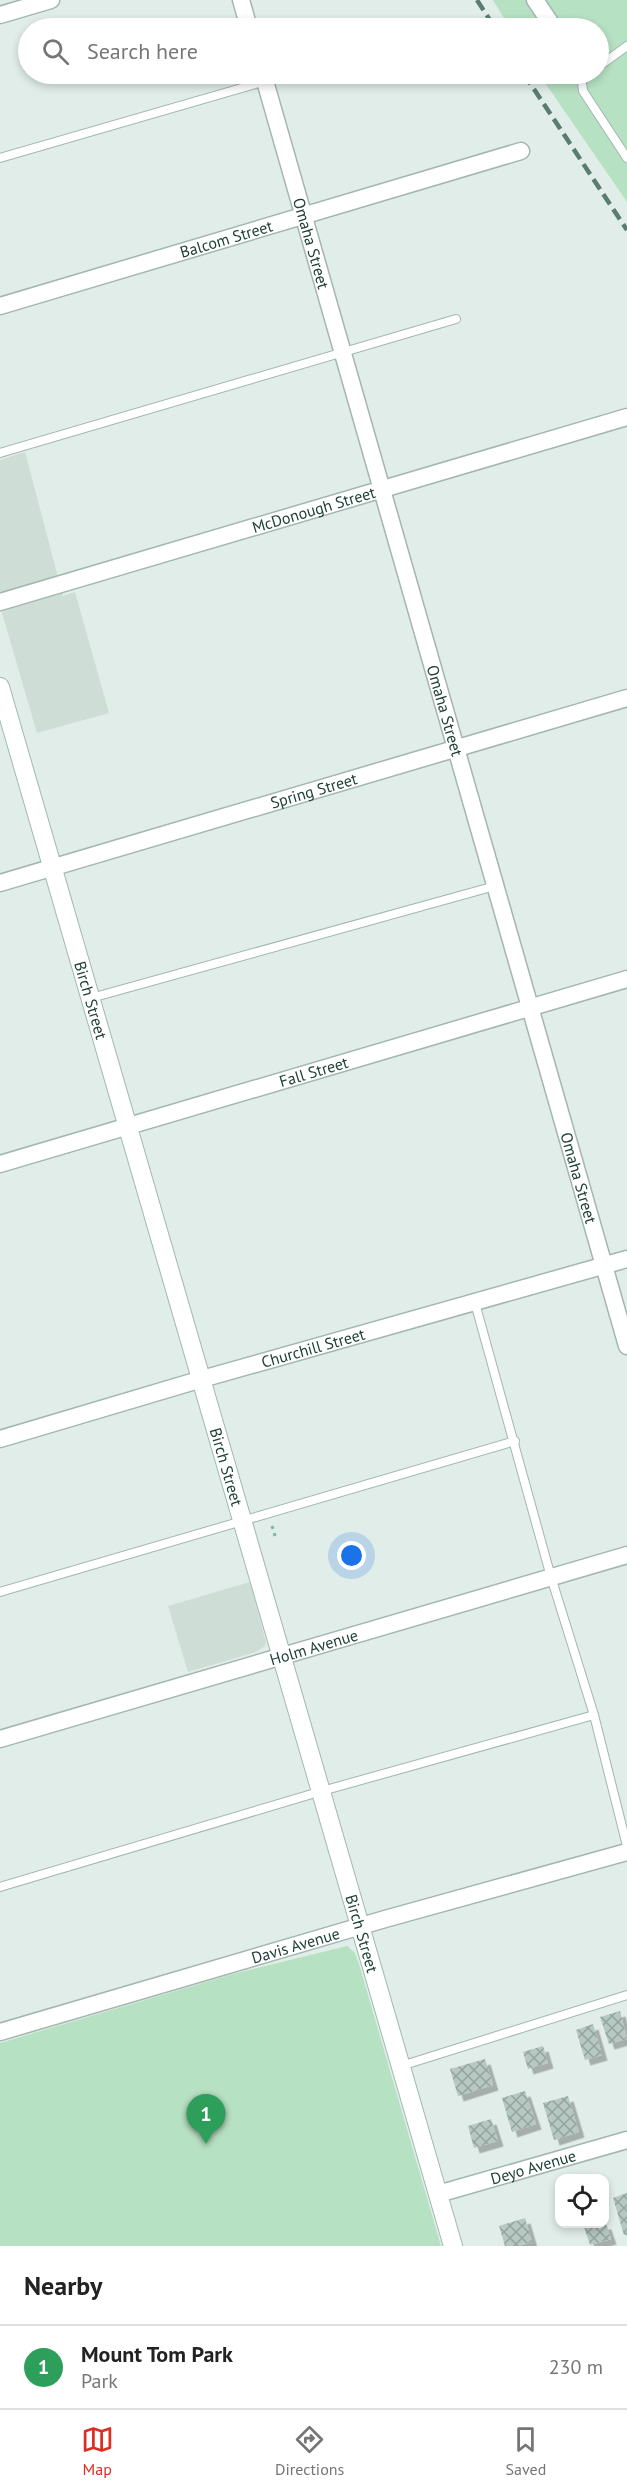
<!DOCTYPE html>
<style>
:root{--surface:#fff;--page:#f6f6f6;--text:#222;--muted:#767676;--line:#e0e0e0;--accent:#d93025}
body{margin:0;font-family:"PT Sans",sans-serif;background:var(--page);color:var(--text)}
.controls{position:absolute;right:18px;bottom:18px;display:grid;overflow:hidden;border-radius:12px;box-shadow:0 3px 9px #0003}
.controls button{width:54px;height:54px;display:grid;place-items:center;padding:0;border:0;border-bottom:2px solid var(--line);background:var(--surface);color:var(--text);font:30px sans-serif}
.you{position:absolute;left:352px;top:1556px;width:21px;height:21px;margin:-15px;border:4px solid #fff;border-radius:50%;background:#1a73e8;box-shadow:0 0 0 9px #1a73e833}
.badge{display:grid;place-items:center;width:39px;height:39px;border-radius:50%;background:var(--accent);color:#fff;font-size:20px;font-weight:700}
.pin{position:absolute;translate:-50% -50px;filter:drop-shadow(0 2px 3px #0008)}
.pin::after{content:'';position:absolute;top:32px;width:21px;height:18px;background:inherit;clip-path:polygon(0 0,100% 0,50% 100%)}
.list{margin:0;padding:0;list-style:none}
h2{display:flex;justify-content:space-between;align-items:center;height:78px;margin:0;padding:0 24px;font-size:26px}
h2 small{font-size:20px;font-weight:400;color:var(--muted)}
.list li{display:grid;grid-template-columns:39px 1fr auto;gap:18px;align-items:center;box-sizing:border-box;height:84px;padding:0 24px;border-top:2px solid var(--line)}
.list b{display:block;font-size:22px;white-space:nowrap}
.list p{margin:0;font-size:20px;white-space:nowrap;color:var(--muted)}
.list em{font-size:20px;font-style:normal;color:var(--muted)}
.icon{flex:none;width:33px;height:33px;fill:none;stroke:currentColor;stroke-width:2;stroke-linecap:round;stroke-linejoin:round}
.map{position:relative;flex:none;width:627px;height:2246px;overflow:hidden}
.search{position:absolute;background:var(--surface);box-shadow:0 3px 9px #0003;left:18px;right:18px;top:18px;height:66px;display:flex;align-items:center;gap:15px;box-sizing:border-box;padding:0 21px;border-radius:33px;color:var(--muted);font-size:22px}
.sheet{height:162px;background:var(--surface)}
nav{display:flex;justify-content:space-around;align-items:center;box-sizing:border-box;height:84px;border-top:2px solid var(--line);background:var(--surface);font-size:16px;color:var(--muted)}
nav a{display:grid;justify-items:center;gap:3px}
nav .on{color:var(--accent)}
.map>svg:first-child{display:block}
</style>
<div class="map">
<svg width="627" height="2246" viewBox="0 0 627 2246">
<defs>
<pattern id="building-cross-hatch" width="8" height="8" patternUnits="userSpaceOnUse" patternTransform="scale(1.5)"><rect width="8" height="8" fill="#b6c8c1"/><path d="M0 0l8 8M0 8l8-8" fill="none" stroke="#93a49e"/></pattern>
<filter id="shadow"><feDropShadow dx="5.5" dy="5.5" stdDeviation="0" flood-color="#0004"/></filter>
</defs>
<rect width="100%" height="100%" fill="#e1ede8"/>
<!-- built -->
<g fill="#cfddd7">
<path d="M25,452L63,596L75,592L109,713L37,733L0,606V460Z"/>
<path d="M250,1582L266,1642L265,1646L256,1652L188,1672L168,1606Z"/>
</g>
<!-- park -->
<g fill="#b7e1c3">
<path d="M493,0H627V202L539,74H598V28H510Z"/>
<path d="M347,1946L355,1953L359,1964L441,2246H0V2043L233,1974Z"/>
</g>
<!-- building -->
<g fill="url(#building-cross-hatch)" filter="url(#shadow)">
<path d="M620,2011L627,2039L609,2044L600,2017Z"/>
<path d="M593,2024L602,2055L585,2060L576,2030Z"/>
<path d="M543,2046L548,2063L528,2069L523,2052Z"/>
<path d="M485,2059L493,2085L458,2096L450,2069Z"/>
<path d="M525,2091L536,2124L512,2132L502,2098Z"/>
<path d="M568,2096L579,2132L554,2140L543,2103Z"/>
<path d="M491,2119L498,2141L474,2148L468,2126Z"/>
<path d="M627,2193V2235H624L613,2198Z"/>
<path d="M525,2218L532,2242L518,2246H505L499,2226Z"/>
<path d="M583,2224H606L611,2239L590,2245Z"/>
</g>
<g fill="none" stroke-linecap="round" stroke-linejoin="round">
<!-- service casing -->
<g stroke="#a3b6b0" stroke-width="10">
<g id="service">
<path d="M598,67L627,46"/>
<path d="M581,74L583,91L627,158"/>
<path d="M0,158L290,74"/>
<path d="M0,453L456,319"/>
<path d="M91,998L495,886"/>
<path d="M475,1303L551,1577L594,1715L627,1846"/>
<path d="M0,1592L515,1441"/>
<path d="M0,1887L322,1791L594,1715"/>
<path d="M401,2066L627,1995"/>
</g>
</g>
<!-- minor casing -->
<g stroke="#a3b6b0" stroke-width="19">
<g id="minor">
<path d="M241,0L249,28"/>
<path d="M535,0L554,28"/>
<path d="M0,15L51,0"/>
<path id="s1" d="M263,74L627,1346"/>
<path id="s2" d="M0,306L521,151"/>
<path id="s3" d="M0,602L627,417"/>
<path id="s4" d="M0,883L627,698"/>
<path id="s5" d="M0,1164L627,979"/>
<path id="s6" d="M0,1439L202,1379L627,1259"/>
<path id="s7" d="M0,1739L627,1555"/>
<path id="s8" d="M0,2032L385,1919L627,1852"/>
<path id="s9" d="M438,2194L627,2140"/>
</g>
</g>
<!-- secondary casing -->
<g stroke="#9ebab1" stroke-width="20">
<g id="secondary">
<path id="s10" d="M0,687L453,2246"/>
</g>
</g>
<!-- path -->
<path stroke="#7db5a4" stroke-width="3" stroke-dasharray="3 4.5" stroke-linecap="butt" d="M272,1526L275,1536"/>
<!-- service -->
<use href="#service" stroke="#fff" stroke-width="8"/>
<!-- minor -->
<use href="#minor" stroke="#fff" stroke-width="16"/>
<!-- secondary -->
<use href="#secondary" stroke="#fff" stroke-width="18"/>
<!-- rail -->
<g stroke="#597c73" stroke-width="4.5" stroke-dasharray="12 6" stroke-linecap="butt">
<path d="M477,0L495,28"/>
<path d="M524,74L627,230"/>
</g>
</g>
<g text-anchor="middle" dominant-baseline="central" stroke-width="6" stroke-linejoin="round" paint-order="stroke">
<!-- street labels -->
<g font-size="16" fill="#1f4038" stroke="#f2f9f6">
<text stroke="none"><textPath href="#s2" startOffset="236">Balcom Street</textPath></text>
<text stroke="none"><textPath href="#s1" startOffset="176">Omaha Street</textPath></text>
<text stroke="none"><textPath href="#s3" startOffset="327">McDonough Street</textPath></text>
<text stroke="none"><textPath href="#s1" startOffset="662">Omaha Street</textPath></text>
<text stroke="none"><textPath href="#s4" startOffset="327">Spring Street</textPath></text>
<text stroke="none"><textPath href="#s10" startOffset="326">Birch Street</textPath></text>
<text stroke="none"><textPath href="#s5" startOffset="327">Fall Street</textPath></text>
<text stroke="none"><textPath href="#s1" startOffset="1148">Omaha Street</textPath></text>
<text stroke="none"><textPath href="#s6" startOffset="326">Churchill Street</textPath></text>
<text stroke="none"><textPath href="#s10" startOffset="812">Birch Street</textPath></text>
<text stroke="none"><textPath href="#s7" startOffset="327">Holm Avenue</textPath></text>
<text stroke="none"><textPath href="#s10" startOffset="1298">Birch Street</textPath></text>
<text stroke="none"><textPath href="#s8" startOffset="308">Davis Avenue</textPath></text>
<text stroke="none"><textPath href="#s9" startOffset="99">Deyo Avenue</textPath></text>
</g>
</g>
</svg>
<div class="controls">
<button><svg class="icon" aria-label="locate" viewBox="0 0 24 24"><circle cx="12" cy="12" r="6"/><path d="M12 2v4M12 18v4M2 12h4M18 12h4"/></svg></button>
</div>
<div class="you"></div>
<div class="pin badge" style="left:206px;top:2144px;background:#2e9e5b">1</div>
<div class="search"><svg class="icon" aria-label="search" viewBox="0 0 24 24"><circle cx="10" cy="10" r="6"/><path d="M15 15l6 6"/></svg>Search here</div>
</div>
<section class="sheet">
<h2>Nearby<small></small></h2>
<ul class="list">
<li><span class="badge" style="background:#2e9e5b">1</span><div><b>Mount Tom Park</b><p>Park</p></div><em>230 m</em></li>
</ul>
</section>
<nav>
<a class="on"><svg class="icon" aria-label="map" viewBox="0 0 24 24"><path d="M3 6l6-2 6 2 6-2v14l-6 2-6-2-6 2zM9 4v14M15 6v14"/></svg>Map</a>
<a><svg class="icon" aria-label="directions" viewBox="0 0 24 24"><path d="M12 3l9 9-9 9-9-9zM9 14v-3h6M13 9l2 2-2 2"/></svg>Directions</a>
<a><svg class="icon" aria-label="saved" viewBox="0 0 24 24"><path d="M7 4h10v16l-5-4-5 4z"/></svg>Saved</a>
</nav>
